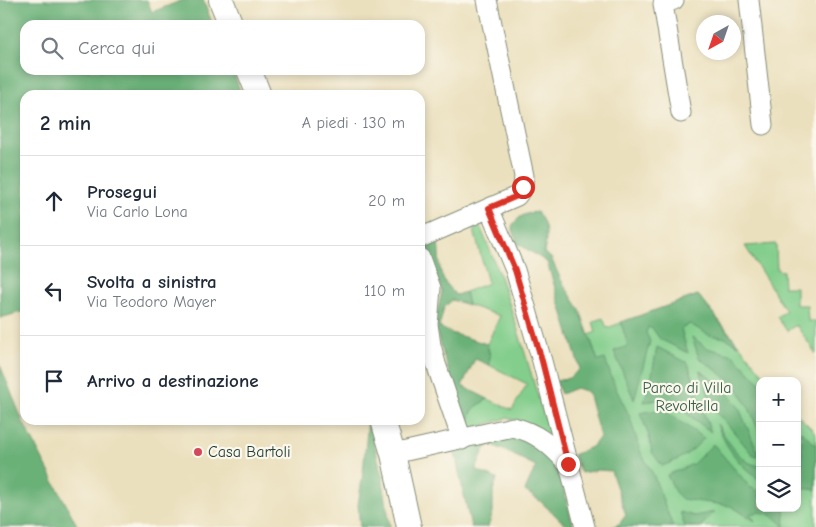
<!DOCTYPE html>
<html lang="it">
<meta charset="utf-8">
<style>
:root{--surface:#fff;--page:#f6f6f7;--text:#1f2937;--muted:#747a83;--line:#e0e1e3}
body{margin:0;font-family:"Comic Neue",sans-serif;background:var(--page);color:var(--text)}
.controls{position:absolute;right:15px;bottom:15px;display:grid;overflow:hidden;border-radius:10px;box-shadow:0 2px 8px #0003}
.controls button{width:45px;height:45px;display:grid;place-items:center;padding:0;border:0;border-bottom:1px solid var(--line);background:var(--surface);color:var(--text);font:25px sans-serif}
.compass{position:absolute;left:696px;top:15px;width:45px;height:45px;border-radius:50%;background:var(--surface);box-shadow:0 2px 8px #0003;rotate:220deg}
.stop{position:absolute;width:15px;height:15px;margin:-11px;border:4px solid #d93025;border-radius:50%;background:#fff}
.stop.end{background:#d93025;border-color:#fff;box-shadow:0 1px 5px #0008}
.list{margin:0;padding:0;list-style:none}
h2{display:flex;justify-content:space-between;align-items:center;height:65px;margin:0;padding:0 20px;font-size:21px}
h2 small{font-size:16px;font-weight:400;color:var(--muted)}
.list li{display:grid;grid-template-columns:32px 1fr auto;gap:15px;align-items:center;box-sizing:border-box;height:90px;padding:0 20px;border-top:1px solid var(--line)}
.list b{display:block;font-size:19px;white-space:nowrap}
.list p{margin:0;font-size:16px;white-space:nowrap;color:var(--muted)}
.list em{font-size:16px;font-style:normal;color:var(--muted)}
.icon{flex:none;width:28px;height:28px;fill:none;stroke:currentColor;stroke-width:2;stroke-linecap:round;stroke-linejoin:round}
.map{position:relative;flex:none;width:816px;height:527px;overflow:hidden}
.search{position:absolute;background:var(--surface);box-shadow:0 2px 8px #0003;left:20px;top:20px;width:405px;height:55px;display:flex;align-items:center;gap:12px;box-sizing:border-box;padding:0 18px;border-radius:15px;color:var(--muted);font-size:19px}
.panel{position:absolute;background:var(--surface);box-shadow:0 2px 8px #0003;left:20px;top:90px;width:405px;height:335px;border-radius:15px}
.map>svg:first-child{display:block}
</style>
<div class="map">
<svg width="816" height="527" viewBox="0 0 816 527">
<rect width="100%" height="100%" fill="#fbf7ec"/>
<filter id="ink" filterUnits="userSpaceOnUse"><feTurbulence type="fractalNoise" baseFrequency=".02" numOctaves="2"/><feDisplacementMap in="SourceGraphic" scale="10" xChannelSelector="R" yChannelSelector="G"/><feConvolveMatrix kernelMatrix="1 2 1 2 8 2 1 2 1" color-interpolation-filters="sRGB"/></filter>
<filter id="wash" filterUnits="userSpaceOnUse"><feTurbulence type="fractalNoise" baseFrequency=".0096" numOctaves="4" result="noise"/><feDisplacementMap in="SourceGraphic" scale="20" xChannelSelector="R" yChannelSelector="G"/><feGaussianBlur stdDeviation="1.12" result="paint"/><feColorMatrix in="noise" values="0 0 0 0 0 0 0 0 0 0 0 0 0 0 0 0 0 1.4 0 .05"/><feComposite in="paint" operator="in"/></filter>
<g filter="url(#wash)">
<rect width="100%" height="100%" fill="#ebe0be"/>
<!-- green -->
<g fill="#83ce8c" stroke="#518660">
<path d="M479,224C509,292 528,365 550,436L530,424L507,418L467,430C471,410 471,409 488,399L512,410L527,384L489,365L490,356L487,344L500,316L468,305L465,292L488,283L473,227Z"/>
<path d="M776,244L777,270L783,271L784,287H796V305H807L808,321H816V354L796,325L787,331L777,317L786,311L745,246Z"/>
<path d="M698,295L769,381H760V508H797V414L816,433V527H655L589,335L596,332L593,322L603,318L607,328Z"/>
</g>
<!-- forest -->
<g fill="#6ab178" stroke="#447756">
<path d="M0,0H147L152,12L183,0H203L213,25H25V70H232L242,95H25V311L0,318Z"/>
<path d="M537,212C548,225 547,237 544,253L551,258L561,280L580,310L598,361L605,359L616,389L629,415L641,453L653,474L673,527H612L619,524L626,515L611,471L598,470L581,473L573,455L593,446L600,437L588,392L576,388L561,394L556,381L569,378L580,369L547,262L517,243L512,226C519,216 525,213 537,212Z"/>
<path d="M438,242C441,266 436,277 456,295L465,292L468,305L452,300L444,308L439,327L451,333L487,344L490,356L489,365L475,359L462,386L488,399C471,409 471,410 467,430L436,331L437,314L442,291L426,248Z"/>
<path d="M698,295L738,345L726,338L709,335L690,324L681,329L688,353L660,339L653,329L648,327L646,333L650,341L634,400L614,351L628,346L621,322Z"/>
<path d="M692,337L707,348L734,355L760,383V434L750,410L737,388L719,372L699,358Z"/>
<path d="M657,347L688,363L704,414L711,432L673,403L657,400L644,402L651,380Z"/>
<path d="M0,365L24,424L78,527H0Z"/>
<path d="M700,370L723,387L738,406L760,457L752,454L724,420L714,411Z"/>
<path d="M658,410L667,413L704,438C691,453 681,459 662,466L652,452L649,436L640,413Z"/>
<path d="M368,420L382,474L390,527H360L358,505L363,473Z"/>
<path d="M717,424C727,439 740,464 760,466V480C741,468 724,445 717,424Z"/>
<path d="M801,431L816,445V490L803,488L797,485L802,463Z"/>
<path d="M513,434L530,442L557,466L574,527H568L540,501L525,491L536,466L491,444L484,450L476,470L497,479L493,490V512L488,527H471L454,449Z"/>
<path d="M713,444L750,487L760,492V508H784L785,527C775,516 766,509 750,514L755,521L731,506L682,499L675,492L667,475L693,464Z"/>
<path d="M680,512L694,516L715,512L700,527H685Z"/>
</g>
</g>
<g filter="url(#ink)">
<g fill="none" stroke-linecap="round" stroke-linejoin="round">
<!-- minor casing -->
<g stroke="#858e79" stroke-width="21">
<g id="minor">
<path d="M674,0L663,4L681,113"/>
<path d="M749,0L763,125"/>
<path d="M489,208L515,270L542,361L585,527"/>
<path d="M420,238L517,196L523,187L524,176L487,0"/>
<path d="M420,258L431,288L428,324L431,345L436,364L462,440"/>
<path d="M393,454L513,427C536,432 552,446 567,463"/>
</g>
</g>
<!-- major casing -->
<g stroke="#858e79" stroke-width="26">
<g id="major">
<path d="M221,0L231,25"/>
<path d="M249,70L259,95"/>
<path d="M383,420L393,454L409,527"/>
</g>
</g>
<!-- minor -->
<use href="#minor" stroke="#fff" stroke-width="19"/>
<!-- major -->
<use href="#major" stroke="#fff" stroke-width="24"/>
</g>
</g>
<g fill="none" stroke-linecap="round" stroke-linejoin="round" filter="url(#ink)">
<!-- route -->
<path stroke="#d93025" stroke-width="6" d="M523,187L517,196L489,208L515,270L542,361L568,464"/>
</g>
<!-- markers -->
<circle fill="#d1495b" stroke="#fbf7ec" stroke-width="2" cx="198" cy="452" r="5"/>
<g text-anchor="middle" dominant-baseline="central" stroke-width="4.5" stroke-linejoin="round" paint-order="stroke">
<!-- park labels -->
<g font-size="16" fill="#38614a" stroke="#fbf7ec">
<text x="687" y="388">Parco di Villa<tspan x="687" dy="18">Revoltella</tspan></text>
</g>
<!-- poi labels -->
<g font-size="16" fill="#1f3d34" stroke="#fbf7ec" text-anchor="start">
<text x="208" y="452">Casa Bartoli</text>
</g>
</g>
</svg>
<div class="controls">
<button>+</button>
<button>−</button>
<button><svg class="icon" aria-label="layers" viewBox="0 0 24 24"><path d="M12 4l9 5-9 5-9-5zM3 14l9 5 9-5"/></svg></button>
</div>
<svg class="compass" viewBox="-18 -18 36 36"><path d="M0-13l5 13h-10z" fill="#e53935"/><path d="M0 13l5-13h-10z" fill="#747a83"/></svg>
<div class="stop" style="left:523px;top:187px"></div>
<div class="stop end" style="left:568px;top:464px"></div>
<div class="search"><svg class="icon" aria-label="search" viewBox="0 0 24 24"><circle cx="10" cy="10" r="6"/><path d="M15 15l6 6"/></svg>Cerca qui</div>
<section class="panel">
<h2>2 min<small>A piedi · 130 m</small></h2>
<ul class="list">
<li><svg class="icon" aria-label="ahead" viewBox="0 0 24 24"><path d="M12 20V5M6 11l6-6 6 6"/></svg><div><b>Prosegui</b><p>Via Carlo Lona</p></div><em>20 m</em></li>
<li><svg class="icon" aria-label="left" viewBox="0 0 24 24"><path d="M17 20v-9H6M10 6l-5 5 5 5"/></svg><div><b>Svolta a sinistra</b><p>Via Teodoro Mayer</p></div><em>110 m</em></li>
<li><svg class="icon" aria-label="arrive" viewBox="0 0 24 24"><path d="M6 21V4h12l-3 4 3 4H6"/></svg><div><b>Arrivo a destinazione</b></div></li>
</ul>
</section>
</div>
